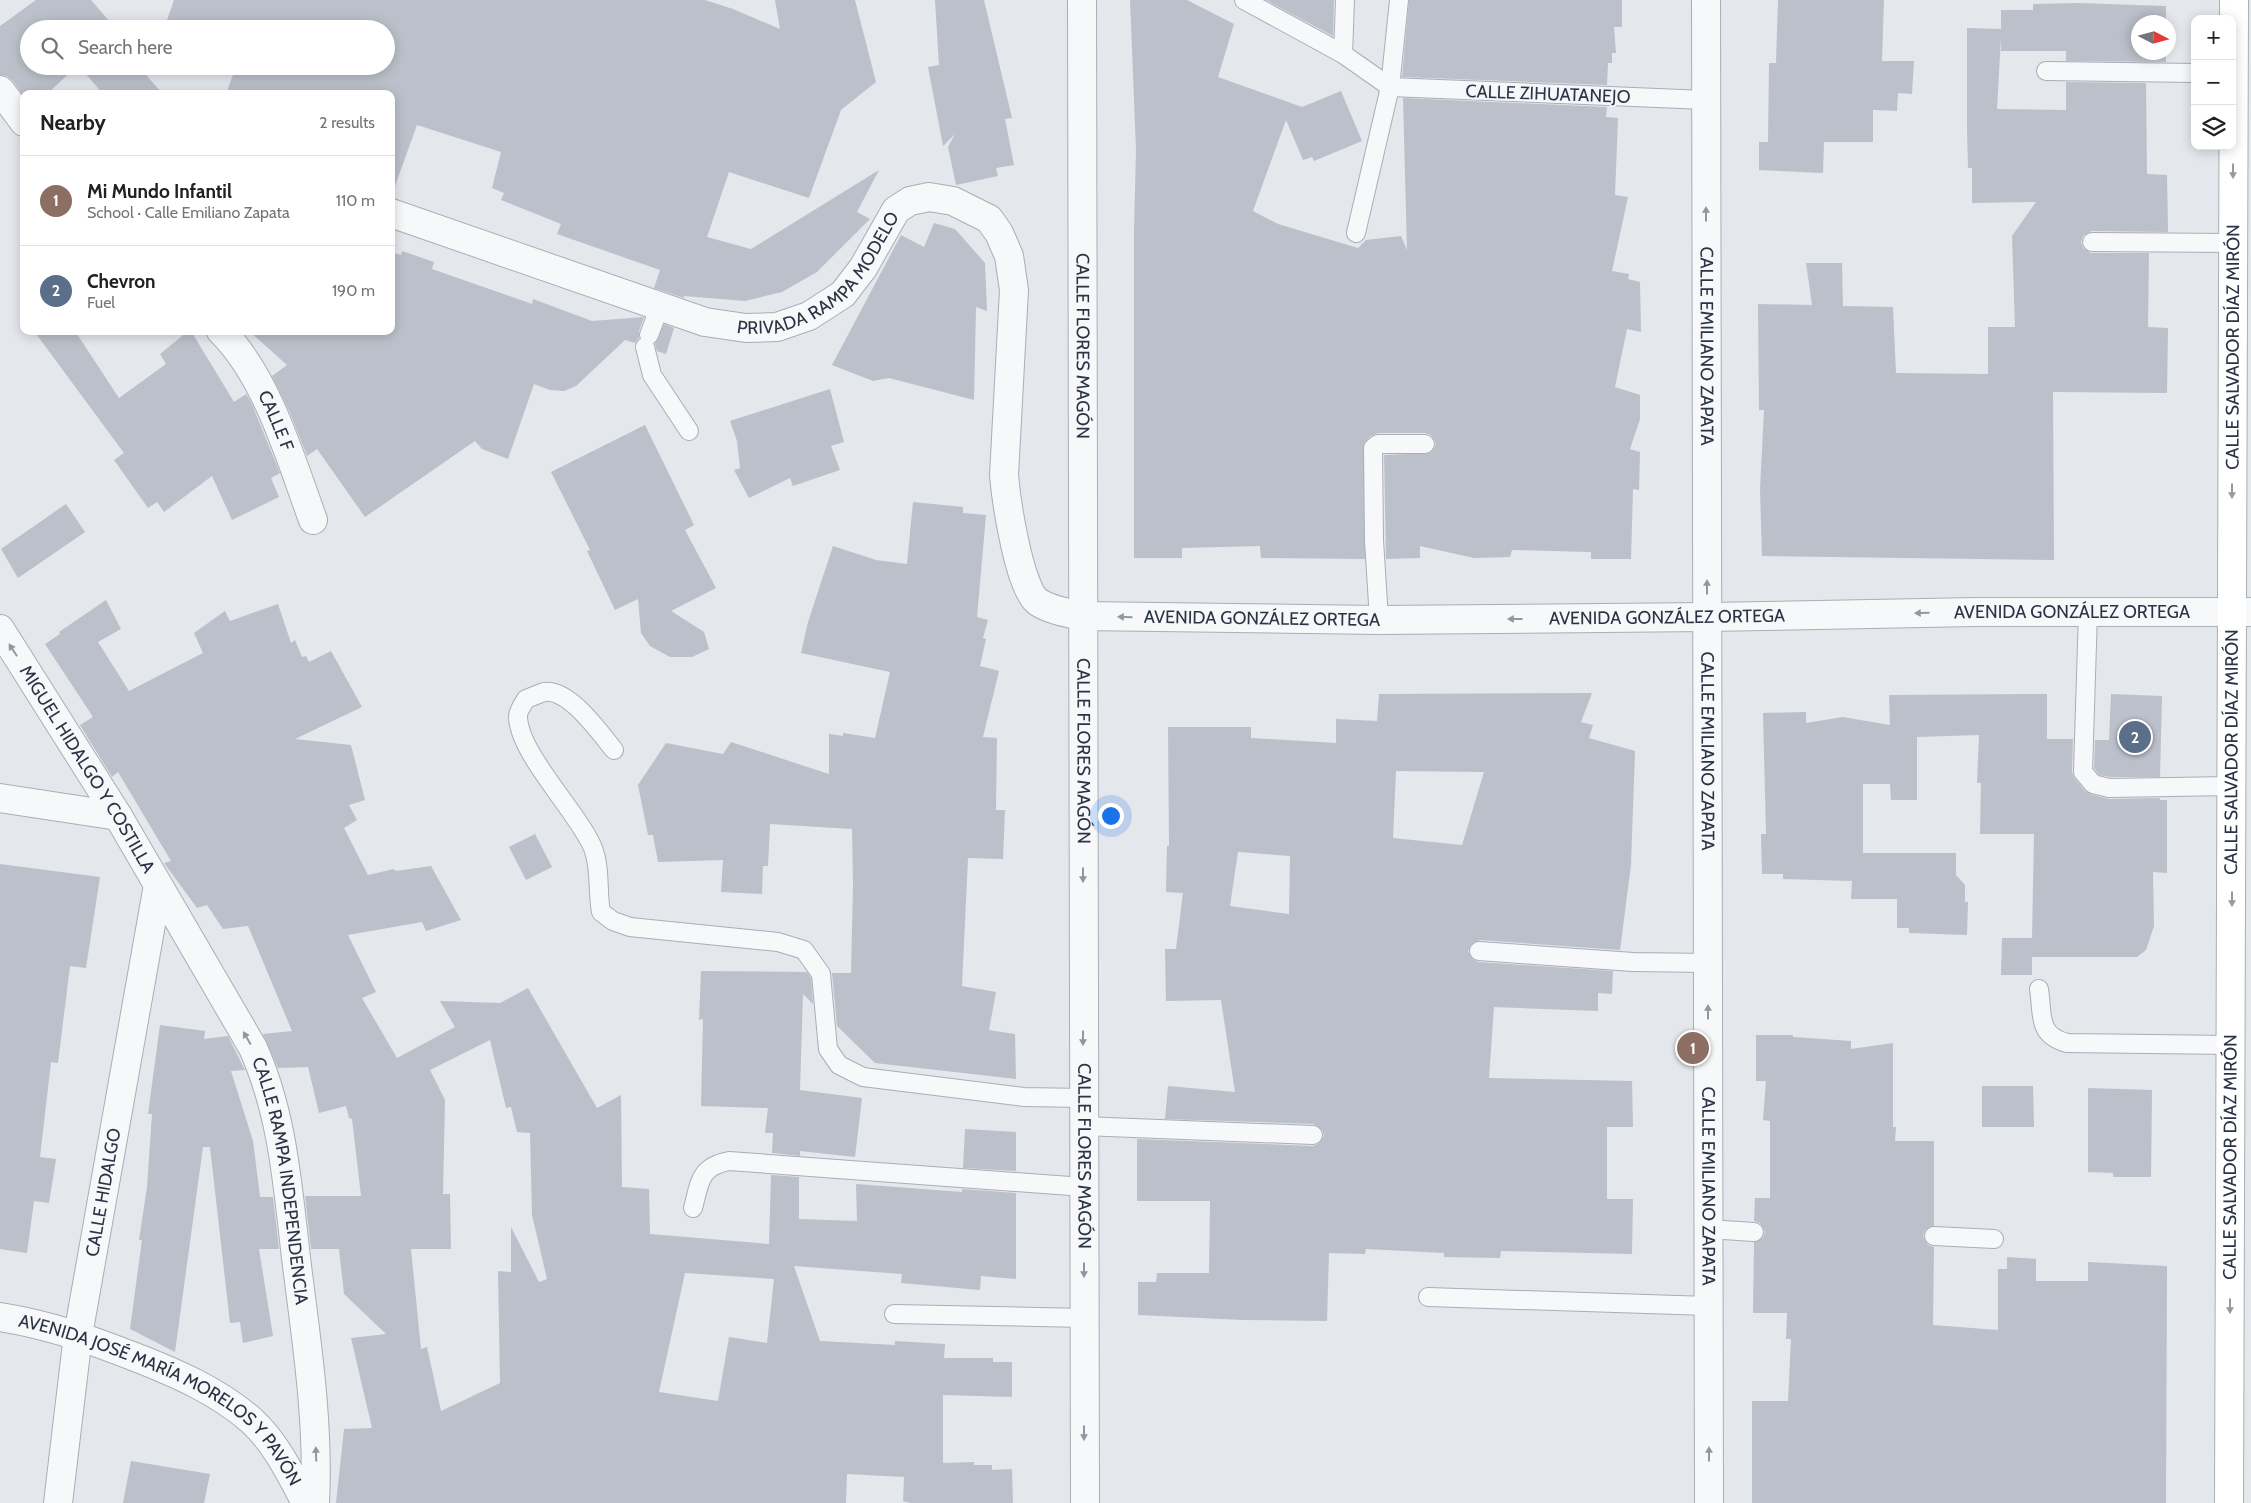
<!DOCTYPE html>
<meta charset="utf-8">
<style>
:root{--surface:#fff;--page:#f2f2f2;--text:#202124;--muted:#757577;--line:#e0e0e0;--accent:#d1495b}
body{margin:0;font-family:Cabin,sans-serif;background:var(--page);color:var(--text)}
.controls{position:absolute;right:15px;top:15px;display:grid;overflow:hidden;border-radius:10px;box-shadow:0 2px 12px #0003}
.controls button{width:45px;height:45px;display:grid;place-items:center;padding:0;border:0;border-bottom:1px solid var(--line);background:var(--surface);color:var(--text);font:25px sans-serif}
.compass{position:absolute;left:2131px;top:15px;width:45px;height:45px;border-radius:50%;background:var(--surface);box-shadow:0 2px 12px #0003;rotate:96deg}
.you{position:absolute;left:1110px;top:815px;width:18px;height:18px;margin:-12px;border:4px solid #fff;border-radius:50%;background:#1a73e8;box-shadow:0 0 0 8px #1a73e833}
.badge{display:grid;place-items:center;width:32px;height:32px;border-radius:50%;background:var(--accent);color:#fff;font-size:16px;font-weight:700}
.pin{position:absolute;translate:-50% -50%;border:2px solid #fff;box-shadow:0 1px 5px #0006}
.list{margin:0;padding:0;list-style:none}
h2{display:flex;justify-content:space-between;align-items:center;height:65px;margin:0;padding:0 20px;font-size:21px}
h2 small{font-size:16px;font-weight:400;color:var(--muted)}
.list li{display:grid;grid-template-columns:32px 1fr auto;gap:15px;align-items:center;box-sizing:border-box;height:90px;padding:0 20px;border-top:1px solid var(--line)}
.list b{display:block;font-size:19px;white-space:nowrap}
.list p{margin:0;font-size:16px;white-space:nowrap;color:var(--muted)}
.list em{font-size:16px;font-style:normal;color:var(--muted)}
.icon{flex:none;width:28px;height:28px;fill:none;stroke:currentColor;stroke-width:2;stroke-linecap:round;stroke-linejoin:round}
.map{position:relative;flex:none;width:2251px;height:1503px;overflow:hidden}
.search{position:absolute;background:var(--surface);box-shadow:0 2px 12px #0003;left:20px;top:20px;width:375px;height:55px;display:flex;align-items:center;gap:12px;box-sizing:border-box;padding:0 18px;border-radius:28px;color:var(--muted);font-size:19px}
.panel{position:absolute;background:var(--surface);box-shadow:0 2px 12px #0003;left:20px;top:90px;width:375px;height:245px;border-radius:10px}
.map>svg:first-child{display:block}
</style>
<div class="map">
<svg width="2251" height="1503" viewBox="0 0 2251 1503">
<rect width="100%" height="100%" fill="#e4e7ec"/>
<!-- building -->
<g fill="#bbc0ca" fill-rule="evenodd">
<path d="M36,0H91L116,29H29V66H77L47,94H22L12,80L7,76L0,75V26Z"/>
<path d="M174,0H705L733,9L780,29L775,0H855L876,82L841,110L809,198L729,172L707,237L751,249L879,170L857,212L870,219L817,272L782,292L745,301L684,296V298L654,288L660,270L557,234L561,224L501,200L504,193L492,188L501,152L417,125L395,186H391V94H226L236,66H386V29H164Z"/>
<path d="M935,0H984L1012,118L1005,119L1014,165L996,168L998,176L956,185L948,147L955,134L943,146L928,67L939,65Z"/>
<path d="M1130,0H1187L1234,24L1218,77L1302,107L1341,91L1362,141L1314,161L1312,157L1303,160L1286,120L1253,211L1278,224L1358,248L1366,240L1401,236L1407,250L1403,98L1607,107L1606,117L1618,118L1615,195L1628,197L1612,271L1629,274L1628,279L1640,282L1641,332L1627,329L1615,387L1640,395V419L1630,449L1640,452L1639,490L1633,489L1631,559H1591V552L1512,550L1510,557L1474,558L1420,546V558L1386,559L1384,455L1430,453L1434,449L1436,444L1431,435L1425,433H1378L1371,436L1364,443L1365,559L1261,558L1260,546L1182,548V558H1134V232L1136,149Z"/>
<path d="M1266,0H1334L1333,36Z"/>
<path d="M1409,0H1622V27H1614L1616,53H1612V63H1608L1607,85L1402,77Z"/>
<path d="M1778,0H1884L1882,61H1914L1912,94L1898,93L1897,111L1873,110V142H1824L1823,173L1759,170V142H1768L1769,63H1776Z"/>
<path d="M2078,3L2166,6V22H2138V52H2166V62L2066,61V51H2001V37L1997,109L2066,110V82L2146,83L2147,174L2167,175L2168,232L2092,231L2083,236L2081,242L2083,248L2091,253H2149L2148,327L2168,328L2167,393L2053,392L2054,560L1762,556L1760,489L1764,410H1759L1758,304L1812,305L1806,263H1842L1843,306L1893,307L1896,373L1988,374V327H2015L2012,236L2036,202L1972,203V168H1968L1967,130V28L2001,29V10H2033V4Z"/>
<path d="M79,66H138L163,94H103Z"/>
<path d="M934,223L955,229L985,263L987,311L976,307L974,400L889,378L873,381L832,365L901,235L924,247Z"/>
<path d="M402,251L434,262L432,269L532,304L533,299L592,321L644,317L639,331V338L635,343L625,340L576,386L564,391L550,390L534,384L508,459L482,449L475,441L365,517L317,449L307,456L290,413L272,376L287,365L249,331H391V252L401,255Z"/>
<path d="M664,324L674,328L666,354L657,351L655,344Z"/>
<path d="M34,331H75L119,398L166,364L160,354L188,331H191L234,402L246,394L251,402L280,473L271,478L279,497L232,520L212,476L164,512L157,502L148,508L114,460L124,453Z"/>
<path d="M830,389L844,442L831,446L840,470L793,486L790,478L749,498L734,470L740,468L737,441L730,421Z"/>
<path d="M645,425L694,525L685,530L716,588L671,611L704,632L709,649L692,657H670L650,646L641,633L638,599L615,610L587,551L590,550L551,472Z"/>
<path d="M913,502L963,507V513L986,515L977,617L988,620L983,638L986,639L980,666L999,671L983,737L997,738L996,810H1005L1003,859L968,858L962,986L996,992L989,1030L1015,1034L1016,1079L875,1063L837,1026L832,973H851L853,885L852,829L770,824L768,866H763L762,894L721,892L723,860L658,862L653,835H648L638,785L666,743L723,754L731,742L829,774V734L843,736V733L875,738L890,672L801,653L808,622L833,546L876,560L907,564Z"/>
<path d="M66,504L85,532L18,578L1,549Z"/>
<path d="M106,600L121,629L98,642L129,691L203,653L194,633L225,611L230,621L278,604L291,643L295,640L302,657L306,656L309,662L331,651L362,707L295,739L351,745L365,800L349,805L357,820L344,828L368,875L394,869L396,871L431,866L461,920L426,931L422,922L348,935L376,992L362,998L397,1058L455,1027L440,1001L500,1003L528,988L597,1108L621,1095L622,1187L649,1189L650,1234L769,1244L771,1175L799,1177V1219L857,1221L856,1184L962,1192V1189L1016,1193V1279L981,1276L980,1290L901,1283L902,1274L794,1266L820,1341L895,1345V1341L945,1344L944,1358H993V1362H1012V1397L943,1395V1463L974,1462V1465H992V1470L1012,1469L1013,1503H910L903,1501L904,1477L847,1474L846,1503H336L344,1429L372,1428L351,1338L386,1334L344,1294L339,1249H311L305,1196H361L352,1119L349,1118L346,1106L319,1113L308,1067L278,1068L263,1034L292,1031L248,926L223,929L207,905L197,908L164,863L171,861L118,772L112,777L80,725L93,717L45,644L60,634L59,632ZM490,1040L506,1108L511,1107L517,1132L530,1133L532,1215L547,1279L539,1282L511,1227V1272L498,1271L500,1383L441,1411L427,1347L421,1349L411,1249H451L450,1194H443L445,1100L430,1070ZM685,1273L774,1279L767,1343L729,1337L718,1401L659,1392Z"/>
<path d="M1592,693L1581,722L1593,725L1589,738L1635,751L1631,865L1620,950L1480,940L1471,945L1468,951L1473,959L1478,962L1613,971L1612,994L1598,993V1011L1494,1007L1489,1078L1632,1081L1633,1127H1607V1199H1633L1632,1254L1501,1251L1500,1258L1444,1257V1253L1366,1249L1365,1254L1329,1253L1327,1321L1243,1320L1138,1315V1282H1156L1157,1273H1209L1210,1201H1137V1139L1313,1146L1318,1144L1324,1136L1322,1130L1313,1124L1165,1119L1168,1086L1235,1092L1221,1000L1166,1001L1165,949H1176L1183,893L1166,892L1167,846H1169L1168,727H1251V738L1336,743V719L1377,721L1379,694ZM1396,771L1484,772L1462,845L1393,838ZM1238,852L1290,856L1289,914L1230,906Z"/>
<path d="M2047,694V739H2073L2072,772L2075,779L2085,791L2090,794L2109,799L2160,798V800H2167V873L2153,872L2154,926L2146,950L2137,957H2032V946V975H2001L2002,938H2032L2034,834H1980L1981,783H1977L1979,735L1917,737V800H1891L1890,784H1863V853H1956V875L1965,885V902H1968L1967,935L1909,933V928H1897V899H1851L1852,881L1783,879V874H1762L1761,834H1766L1763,713L1806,712V723L1843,717L1890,725L1889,695Z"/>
<path d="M2111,694L2162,696L2160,777H2110L2099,775L2094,768L2095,740H2109Z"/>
<path d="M535,834L552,867L526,880L509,847Z"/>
<path d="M0,864L100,877L86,968L70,966L58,1063L51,1062L40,1157L56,1159L49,1203L34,1201L27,1253L0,1249Z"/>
<path d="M701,971L807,972L811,978L813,1004L803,994L800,1090L862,1098L855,1157L800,1151V1156L772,1153L773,1133H765L768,1108L701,1106L703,1019L699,1020Z"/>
<path d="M160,1025L205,1031L204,1039L228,1036L245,1070L231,1071L253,1141L260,1197H273L279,1249H259L273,1336L243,1343L240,1322L230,1323L210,1147H203L175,1352L130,1329L142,1240H139L147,1187L152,1114H148Z"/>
<path d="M1756,1035H1793V1037L1851,1041V1049L1893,1043V1127H1896L1895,1141H1934V1226L1925,1230L1923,1236L1928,1245L1934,1247L1933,1325L1998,1330V1269H2007V1257L2036,1259V1281H2088V1262L2167,1266L2166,1503H1752V1401H1788L1791,1339H1786L1787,1313H1753L1754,1242L1763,1238L1765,1232L1760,1223L1754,1221L1755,1198H1770V1121L1763,1120L1766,1081H1756Z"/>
<path d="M1982,1086H2033L2034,1127H1982Z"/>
<path d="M2088,1088L2152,1090L2151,1177H2113V1173L2088,1172Z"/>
<path d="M965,1129L1016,1132V1171L963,1168Z"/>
<path d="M131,1461L210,1474L204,1503H123Z"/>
</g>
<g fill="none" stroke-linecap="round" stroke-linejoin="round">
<!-- service casing -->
<g stroke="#a9aeb7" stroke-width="20">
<g id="service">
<path d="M1244,0L1343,54L1390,87L1706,100"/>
<path d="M1343,54L1345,0"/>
<path d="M2046,71L2195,73"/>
<path d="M1356,233L1390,87L1399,0"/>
<path d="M2092,242L2233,243"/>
<path d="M649,335L660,306"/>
<path d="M645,347L652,375L689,431"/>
<path d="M2088,612L2083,772L2093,784L2109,788L2232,786"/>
<path d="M1379,620L1374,540L1373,448L1378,444H1425"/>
<path d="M614,750C600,733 569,688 544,692C538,694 532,697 526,699C523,704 518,711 518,716C518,753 578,812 593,848C601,869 597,891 601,912L613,921L630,927L778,942L804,950L821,974L828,1049L839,1065L863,1077L1024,1097L1083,1098"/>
<path d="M1479,951L1633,962L1708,963"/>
<path d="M2039,989C2043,1015 2037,1035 2067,1043L2231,1045"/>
<path d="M1083,1126L1313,1135"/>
<path d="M693,1208C700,1182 699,1167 729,1161L1084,1187"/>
<path d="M1708,1229L1754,1232"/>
<path d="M1934,1236L1994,1239"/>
<path d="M1428,1297L1708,1306"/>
<path d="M894,1314L1084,1318"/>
</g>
</g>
<!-- minor casing -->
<g stroke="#a9aeb7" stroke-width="30">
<g id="minor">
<path d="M0,90L24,122"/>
<path id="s1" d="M391,213L705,322L746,328L777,327L809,316L843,294L863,268L896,210L910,201L929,197L953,201L989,219L999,233L1009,256L1014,290L1004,475C1006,499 1019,589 1038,602C1050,610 1068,613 1082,616"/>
<path id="s2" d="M221,331C267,376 291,460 313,520"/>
<path d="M0,798L118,816"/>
<path id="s3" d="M58,1503L78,1335L158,885"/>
</g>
</g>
<!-- tertiary casing -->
<g stroke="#a9aeb7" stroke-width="30">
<g id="tertiary">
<path id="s4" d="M1082,0L1085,1503"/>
<path id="s5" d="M1706,0L1709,1503"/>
<path id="s6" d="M1082,616L1379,620L1707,617L1976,612H2251"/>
<path id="s7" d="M0,629L118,816L253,1048C284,1117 288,1192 297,1266C307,1345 319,1423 315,1503"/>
<path id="s8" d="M0,1317C47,1324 91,1340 135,1357C176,1373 218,1391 252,1421C276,1443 291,1475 306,1503"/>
</g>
</g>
<!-- secondary casing -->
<g stroke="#a9aeb7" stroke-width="30">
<g id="secondary">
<path id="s9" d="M2229,1503L2234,0"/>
</g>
</g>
<!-- service -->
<use href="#service" stroke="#f7f8fa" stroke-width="18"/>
<!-- minor -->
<use href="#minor" stroke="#f7f8fa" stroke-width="28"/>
<!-- tertiary -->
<use href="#tertiary" stroke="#f7f8fa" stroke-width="28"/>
<!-- secondary -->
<use href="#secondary" stroke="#fff" stroke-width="28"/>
</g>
<!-- one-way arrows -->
<defs><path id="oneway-solid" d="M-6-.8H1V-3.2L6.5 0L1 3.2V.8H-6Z" transform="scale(1.25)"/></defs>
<g fill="#959aa2">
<use href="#oneway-solid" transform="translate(2233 171) rotate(90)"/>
<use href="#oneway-solid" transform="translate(2232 491) rotate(90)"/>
<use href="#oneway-solid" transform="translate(2232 899) rotate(90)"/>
<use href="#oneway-solid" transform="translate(2230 1306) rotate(90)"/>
</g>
<g fill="#9196a0">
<use href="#oneway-solid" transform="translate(1706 214) rotate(-90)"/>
<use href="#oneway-solid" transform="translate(1707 587) rotate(-90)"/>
<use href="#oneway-solid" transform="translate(1922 613) rotate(179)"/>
<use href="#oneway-solid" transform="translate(1125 617) rotate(-179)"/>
<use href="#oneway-solid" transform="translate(1515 619) rotate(180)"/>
<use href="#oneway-solid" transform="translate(13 650) rotate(-123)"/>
<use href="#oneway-solid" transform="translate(1083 875) rotate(90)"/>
<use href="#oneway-solid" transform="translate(1708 1012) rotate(-90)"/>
<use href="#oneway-solid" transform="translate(247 1038) rotate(-120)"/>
<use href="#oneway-solid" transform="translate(1083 1038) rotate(90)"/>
<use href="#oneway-solid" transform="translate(1084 1270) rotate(90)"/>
<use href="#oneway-solid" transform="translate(1084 1433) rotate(90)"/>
<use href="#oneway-solid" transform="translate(316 1454) rotate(-92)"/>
<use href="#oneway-solid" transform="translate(1709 1454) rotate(-90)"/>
</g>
<g text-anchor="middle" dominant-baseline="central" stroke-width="4" stroke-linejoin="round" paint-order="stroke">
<!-- street labels -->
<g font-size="18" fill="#2b3445" stroke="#f4f6f9">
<text transform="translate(1548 94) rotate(2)">CALLE ZIHUATANEJO</text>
<text stroke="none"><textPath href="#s1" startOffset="470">PRIVADA RAMPA MODELO</textPath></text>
<text stroke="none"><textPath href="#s4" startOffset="346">CALLE FLORES MAGÓN</textPath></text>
<text stroke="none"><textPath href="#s5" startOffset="346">CALLE EMILIANO ZAPATA</textPath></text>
<text stroke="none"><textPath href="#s9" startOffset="1156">CALLE SALVADOR DÍAZ MIRÓN</textPath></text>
<text stroke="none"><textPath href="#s2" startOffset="106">CALLE F</textPath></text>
<text stroke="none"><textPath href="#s6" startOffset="990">AVENIDA GONZÁLEZ ORTEGA</textPath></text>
<text stroke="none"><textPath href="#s6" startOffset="585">AVENIDA GONZÁLEZ ORTEGA</textPath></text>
<text stroke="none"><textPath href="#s6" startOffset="180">AVENIDA GONZÁLEZ ORTEGA</textPath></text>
<text stroke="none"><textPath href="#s4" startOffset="751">CALLE FLORES MAGÓN</textPath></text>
<text stroke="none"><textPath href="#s5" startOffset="751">CALLE EMILIANO ZAPATA</textPath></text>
<text stroke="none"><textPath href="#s9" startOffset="751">CALLE SALVADOR DÍAZ MIRÓN</textPath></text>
<text stroke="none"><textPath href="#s7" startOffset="165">MIGUEL HIDALGO Y COSTILLA</textPath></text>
<text stroke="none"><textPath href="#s4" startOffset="1156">CALLE FLORES MAGÓN</textPath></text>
<text stroke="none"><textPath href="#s9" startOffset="346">CALLE SALVADOR DÍAZ MIRÓN</textPath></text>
<text stroke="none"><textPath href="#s7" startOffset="626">CALLE RAMPA INDEPENDENCIA</textPath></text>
<text stroke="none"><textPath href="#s5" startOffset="1186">CALLE EMILIANO ZAPATA</textPath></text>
<text stroke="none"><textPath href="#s3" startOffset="314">CALLE HIDALGO</textPath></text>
<text stroke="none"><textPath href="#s8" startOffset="186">AVENIDA JOSÉ MARÍA MORELOS Y PAVÓN</textPath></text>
</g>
</g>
</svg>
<div class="controls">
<button>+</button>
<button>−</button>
<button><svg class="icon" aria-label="layers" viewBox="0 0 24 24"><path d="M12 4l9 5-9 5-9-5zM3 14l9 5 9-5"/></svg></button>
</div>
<svg class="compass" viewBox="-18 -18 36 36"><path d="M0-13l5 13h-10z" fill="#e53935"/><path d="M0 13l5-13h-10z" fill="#757577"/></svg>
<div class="you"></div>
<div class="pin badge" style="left:1693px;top:1048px;background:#8d6e63">1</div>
<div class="pin badge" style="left:2135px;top:737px;background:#5c6f8a">2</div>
<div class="search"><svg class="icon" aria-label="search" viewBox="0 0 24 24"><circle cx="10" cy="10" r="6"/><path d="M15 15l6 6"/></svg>Search here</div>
<section class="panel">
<h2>Nearby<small>2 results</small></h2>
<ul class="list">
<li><span class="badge" style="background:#8d6e63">1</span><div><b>Mi Mundo Infantil</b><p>School · Calle Emiliano Zapata</p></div><em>110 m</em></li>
<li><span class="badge" style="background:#5c6f8a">2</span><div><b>Chevron</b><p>Fuel</p></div><em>190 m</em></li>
</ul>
</section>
</div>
